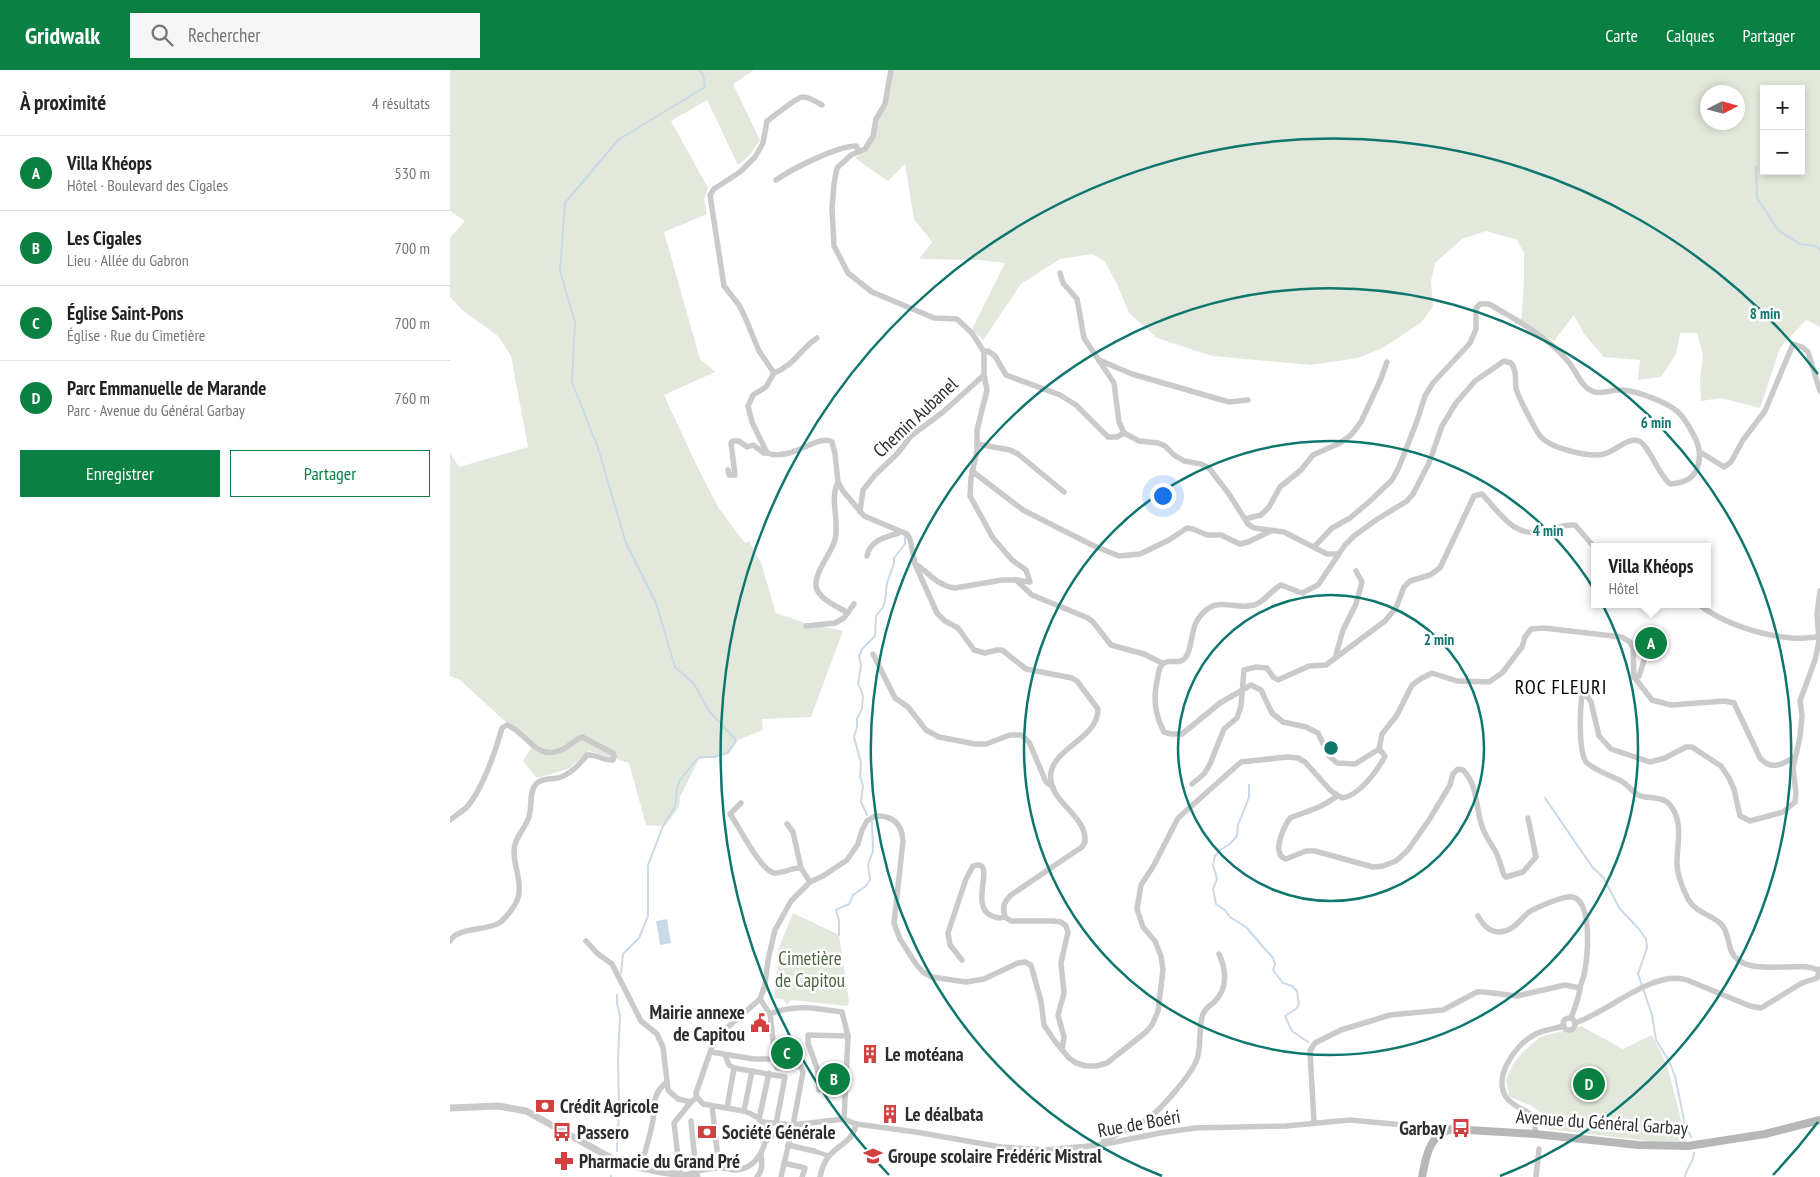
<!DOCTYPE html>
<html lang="fr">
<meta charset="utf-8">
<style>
:root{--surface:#fff;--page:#f6f6f6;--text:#222;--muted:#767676;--line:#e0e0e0;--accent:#0b8043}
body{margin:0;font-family:"PT Sans Narrow",sans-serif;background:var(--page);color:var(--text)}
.controls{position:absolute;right:15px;top:15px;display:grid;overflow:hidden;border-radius:0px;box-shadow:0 2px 8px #0003}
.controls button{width:45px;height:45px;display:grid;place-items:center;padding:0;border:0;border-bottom:1px solid var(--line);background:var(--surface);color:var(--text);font:25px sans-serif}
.compass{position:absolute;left:1250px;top:15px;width:45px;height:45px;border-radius:50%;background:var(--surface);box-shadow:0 2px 8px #0003;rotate:84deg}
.you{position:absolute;left:712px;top:425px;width:18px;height:18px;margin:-12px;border:4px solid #fff;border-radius:50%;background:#1a73e8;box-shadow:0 0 0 8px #1a73e833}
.badge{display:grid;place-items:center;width:32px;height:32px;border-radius:50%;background:var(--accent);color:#fff;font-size:16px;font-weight:700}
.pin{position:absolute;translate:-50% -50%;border:2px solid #fff;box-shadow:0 1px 5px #0006}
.popup{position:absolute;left:1141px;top:473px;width:120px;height:65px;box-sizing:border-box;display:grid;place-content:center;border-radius:0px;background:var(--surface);filter:drop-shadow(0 1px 4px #0005);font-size:16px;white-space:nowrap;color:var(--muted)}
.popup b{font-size:19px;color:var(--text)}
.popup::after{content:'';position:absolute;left:50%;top:100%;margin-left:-10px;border:10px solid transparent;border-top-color:var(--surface)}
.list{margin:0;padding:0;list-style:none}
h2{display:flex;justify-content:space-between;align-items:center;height:65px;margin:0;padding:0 20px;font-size:21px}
h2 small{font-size:16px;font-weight:400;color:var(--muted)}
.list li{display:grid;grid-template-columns:32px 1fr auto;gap:15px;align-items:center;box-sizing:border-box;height:75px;padding:0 20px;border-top:1px solid var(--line)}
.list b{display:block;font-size:19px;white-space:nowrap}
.list p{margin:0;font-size:16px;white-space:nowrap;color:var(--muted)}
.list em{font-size:16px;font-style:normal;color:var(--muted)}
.actions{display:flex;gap:10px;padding:15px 20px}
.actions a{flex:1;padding:11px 0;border:1px solid var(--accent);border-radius:0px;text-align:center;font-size:18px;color:var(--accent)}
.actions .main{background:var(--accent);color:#fff}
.icon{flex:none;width:28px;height:28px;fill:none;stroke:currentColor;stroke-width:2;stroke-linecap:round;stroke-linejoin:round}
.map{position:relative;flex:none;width:1370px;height:1107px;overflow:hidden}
header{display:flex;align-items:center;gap:30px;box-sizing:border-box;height:70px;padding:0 25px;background:var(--accent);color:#fff}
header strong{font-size:24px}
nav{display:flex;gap:28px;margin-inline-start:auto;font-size:18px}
.search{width:350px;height:45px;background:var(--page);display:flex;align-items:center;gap:12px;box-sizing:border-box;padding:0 18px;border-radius:0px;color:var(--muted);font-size:19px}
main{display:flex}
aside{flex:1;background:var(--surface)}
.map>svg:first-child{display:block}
</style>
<header>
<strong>Gridwalk</strong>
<div class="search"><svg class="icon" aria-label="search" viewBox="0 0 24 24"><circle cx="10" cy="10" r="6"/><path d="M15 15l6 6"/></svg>Rechercher</div>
<nav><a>Carte</a><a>Calques</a><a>Partager</a></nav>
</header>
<main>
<aside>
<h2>À proximité<small>4 résultats</small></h2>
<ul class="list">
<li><span class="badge">A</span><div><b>Villa Khéops</b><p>Hôtel · Boulevard des Cigales</p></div><em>530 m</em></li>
<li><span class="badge">B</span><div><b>Les Cigales</b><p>Lieu · Allée du Gabron</p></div><em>700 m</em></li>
<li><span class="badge">C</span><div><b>Église Saint-Pons</b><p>Église · Rue du Cimetière</p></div><em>700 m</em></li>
<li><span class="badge">D</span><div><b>Parc Emmanuelle de Marande</b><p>Parc · Avenue du Général Garbay</p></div><em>760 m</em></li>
</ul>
<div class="actions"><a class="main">Enregistrer</a><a>Partager</a></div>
</aside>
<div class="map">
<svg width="1370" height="1107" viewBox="0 0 1370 1107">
<rect width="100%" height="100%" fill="#fff"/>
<!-- green -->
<g fill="#e2e9dc" fill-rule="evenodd">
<path d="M0,0H304L283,14L310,70L300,85L288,95L257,30L221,51L258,118L254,130L257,144L214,162L250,289L265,302L214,325L246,394L268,437L295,473L299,471L311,493L326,543L358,554L393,561L361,647L312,649L313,660L288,670L279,684L269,687L249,689L230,727L229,737L215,756L196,755L179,693L139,681L118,699L87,708L73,691L81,678L59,655L10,610L0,606V383L9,397L78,377L61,286L48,266L12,240L0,227V168L15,151L0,141Z"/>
<path d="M442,0H1370V257L1356,250L1330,278L1310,338L1271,328L1251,331L1250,310L1253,285L1247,263H1230L1226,284L1211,307L1188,310L1190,290L1154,287L1134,264L1124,245L1104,271L1071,253L1074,211V183L1067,170L1036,161L1012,169L985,193L981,211L983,236L972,252L933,278L908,288L861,295L762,286L707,268L679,243L666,212L655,192L643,184L610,189L571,214L533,270L522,259L555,193L528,190L469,189L482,172L464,149L455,94L438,111L405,88L416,80L428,50L438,33ZM1314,19H1351V101H1314ZM1258,22H1288V52H1258Z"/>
<path d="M343,843L389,865L399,932L397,936L341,930L337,935L333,929L324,928L329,886H327V882Z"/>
<path d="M1131,956L1173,979L1202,965L1217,995L1237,1072L1198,1071L1098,1059L1092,1042H1089C1081,1033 1069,1032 1059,1026L1056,1010L1063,994L1072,983L1090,967Z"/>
</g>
<!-- water -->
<path fill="#c9d9e7" d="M217,849L221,873L210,875L206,851Z"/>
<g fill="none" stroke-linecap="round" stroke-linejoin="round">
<!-- stream -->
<g stroke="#c9d9e7" stroke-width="2">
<path d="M1306,97L1307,128L1328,160L1350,174L1365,176L1370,179"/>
<path d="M799,715V727L788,755L787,766L780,774L770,780L765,786L763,795L767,809L763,819L766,834L775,840L780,847L796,857L815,879L823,888L825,895L823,900L833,913L842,916L847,921L849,934L846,939L835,946L842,961L858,972"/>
<path d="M1095,728L1143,798L1153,807L1170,839L1189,859L1196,869L1197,878L1188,904L1202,945L1206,970L1219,991L1225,1006L1235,1055L1241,1067"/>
<path d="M417,745L411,732L413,716L410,706L411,693L404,667L407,657V649L412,639L413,626L408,613L411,596L409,586L412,579L425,566L426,546L433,537L435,531L437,513L444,493V488L455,474V467"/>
<path d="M389,865V851L386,840L399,834L403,825L416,816L420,810L418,794L423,781L422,752"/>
<path d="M171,903L173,884L189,868L198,846V795L213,756L225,737L227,719L230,710L246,690L251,687H264L277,683L286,671L285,669L259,641L244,614L225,597L206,533L176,473L148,378L122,312L125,252L110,201L115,133L168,70L255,17L253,4L249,0"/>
<path d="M167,925V933L170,946L168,988L169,1037L167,1081"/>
<path d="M161,1106V1107"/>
<path d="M1235,1107C1236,1098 1243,1094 1244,1083"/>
</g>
<!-- pedestrian -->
<path stroke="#cacaca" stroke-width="4.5" d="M364,1081L379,1086"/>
<!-- minor -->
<g stroke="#cacaca" stroke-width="5.5">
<path d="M441,0L435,34L426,49L423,66L415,79L401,85L387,98L384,114L382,139L384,176L398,203L422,222L484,248L507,249L522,263L534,282L538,281L545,286L556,305L610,325L626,335L658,367H667L674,363"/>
<path d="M326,110C342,99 387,76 406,76L409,81"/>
<path d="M610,203L613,213L627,229L634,268L664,313L669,352L674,363L689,371L708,373L715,376L724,385L734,391L751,394L759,398L779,424L798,454L804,458L834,462L877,484H889"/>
<path d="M534,282V305L537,320L527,360V381L521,408L520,426L543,468L562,490L576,500L580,512L566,510"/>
<path d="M649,290L682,304L779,332L798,330"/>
<path d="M324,303L316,317L303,325L298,336L302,352L317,383C342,392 368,363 382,372L385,384L388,412L393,421L414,446L457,464L460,469L465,494L487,543L495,551L508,558L524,580L535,583L547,580H552L576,599L622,608L627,611L648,639C648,668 606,677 601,702C596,732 637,743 635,772L632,777L623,783L561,825C554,832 552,837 555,847L561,851H603L611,852L616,856L618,862L611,893L614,923L608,945L614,967L612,980"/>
<path d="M324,303L309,281L295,247L289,235L274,216L260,125L264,119L290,102L305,87L313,73L317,51C325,46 346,27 353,27C359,27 367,32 372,35"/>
<path d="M324,303C345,295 349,280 367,268"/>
<path d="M527,374L560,380L568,384L614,422"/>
<path d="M1250,382L1274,397L1281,392L1293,370L1315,341L1343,274L1352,277L1358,282L1370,321"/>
<path d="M278,400L279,405H285L281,373L283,371H289L297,377L303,375L314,383H317"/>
<path d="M522,401L573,440L642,475L669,486L690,484L719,470L737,458L743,459L757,465H771L790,474L798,472L821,461"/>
<path d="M388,412C379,430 390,451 385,470C381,484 364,503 366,516C368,529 387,536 398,543"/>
<path d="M410,442L413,420L425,405L447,384L461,366L493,342L534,305"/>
<path d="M795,449L811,445L819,437L830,417L851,400L863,385L890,373L901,365L911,352L930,311L937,292"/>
<path d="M417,486C420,469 438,467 452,462"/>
<path d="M467,495C480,504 488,516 505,518L552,510H566L582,525L638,548L643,552L661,575L694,584L712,593"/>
<path d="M1248,534C1274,554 1310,565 1342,568C1351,569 1360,567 1369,567"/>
<path d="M356,556L385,553L394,548L404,534"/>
<path d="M423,584L445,628L458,637L476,660L489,667L525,674H536L560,665H571L579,672L596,712L603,717"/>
<path d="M885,588L893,560L906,534L912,512L906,501"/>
<path d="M1184,607L1189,606L1196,584"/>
<path d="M929,679L932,664L947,645L962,615L972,608L982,603L1007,611L1039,612L1052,603L1072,577L1075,567L1081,559L1094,558L1172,567L1180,572L1183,578L1184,607L1202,630L1221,635L1275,631L1284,633L1310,688C1321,701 1333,694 1345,687"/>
<path d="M742,714L754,704L760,694L774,659L787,648L791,636L794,600L806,597L817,598L823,607L828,610L859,596L876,595L935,551L946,538L954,517L960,511L980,505L990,498L1024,426L1032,424C1051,444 1064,469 1094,461C1104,458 1114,454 1125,455L1145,478"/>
<path d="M887,726C872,738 857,741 840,748C833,758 821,785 836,789L856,781H865L923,797L933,796L946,791L958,780L979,750L1000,715L1003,704L1008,699L1013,700C1029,716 1025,740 1033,759C1036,767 1040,772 1044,779C1049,786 1051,797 1054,805L1056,807L1073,802L1086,787L1078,748"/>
<path d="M291,733L280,744C289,756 310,800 324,803C333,804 342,797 351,798L360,812"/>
<path d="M0,750C5,746 11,742 16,738C32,721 46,680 52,658L57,655C77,662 85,691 111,680C119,677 124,670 132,667L163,683L164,686L163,690C154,691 146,684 137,685C130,694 122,703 111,707C104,710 92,707 86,714C79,722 82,737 79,747C75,759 64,768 64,781C64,801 76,818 64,836C60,842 54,850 49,853C36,861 7,857 0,871"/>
<path d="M337,754L343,762L351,798"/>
<path d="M1028,846C1034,857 1042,865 1055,861C1065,859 1071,848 1079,842C1087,837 1109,828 1118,827C1144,823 1138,889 1134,905C1133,910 1130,914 1130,919C1128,930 1125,938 1121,948"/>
<path d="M136,871L148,884L162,894L191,951L207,964L213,977L218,1020L228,1029L241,1032L247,1027"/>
<path d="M512,890L500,875L498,863L516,809L523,796C548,788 519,834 540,845C545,848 549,849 555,847"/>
<path d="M1369,901C1354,890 1308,905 1288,890C1276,881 1281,864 1271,854C1261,844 1247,844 1238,829C1233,819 1227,804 1227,793C1227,773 1234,752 1220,735C1212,725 1199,730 1188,725C1182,721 1177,714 1171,711C1160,705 1146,701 1137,693C1128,683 1130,640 1132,626H1137L1141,632L1149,666L1161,679L1200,692L1215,688L1236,677H1242L1271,696L1279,708L1284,719L1290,746L1300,751L1333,742L1345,732L1346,723L1343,698L1350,667L1352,645L1350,631L1365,590L1369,571L1367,544L1370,521"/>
<path d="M310,929L320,944L324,979L323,989L327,998L351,996L353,1002L343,1055L331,1107"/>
<path d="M320,944C343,934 367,938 392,942L398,966L394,1049"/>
<circle cx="1119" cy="954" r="6"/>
<path d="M1125,953C1158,942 1204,899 1237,910L1300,936L1311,938L1352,913L1367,908L1370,899"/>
<path d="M261,982L304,989H323"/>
<path d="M275,985L279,995L284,998L335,1007L326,1054"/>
<path d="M369,1020L368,1001L358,973V965L398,966"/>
<path d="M262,1036L269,1097"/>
<path d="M277,1038L284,998"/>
<path d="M294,1041L302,1001"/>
<path d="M309,1049L319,1003"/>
<path d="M241,1051L246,1101"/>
<path d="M313,1052L343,1055L394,1049L406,1054L466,1062L551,1077L595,1080L650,1075L710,1063L745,1058L836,1056L900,1050L954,1055L977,1059L985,1068"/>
<path d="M864,1053L860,981L865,973L891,960L940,945L993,940L1027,922H1034L1067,926L1115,915L1130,918"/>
<path d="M1085,1064C1087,1035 1068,1044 1056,1027C1043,1007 1065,975 1084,965C1092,960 1104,959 1114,956"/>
<path d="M316,1071L337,1055"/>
<path d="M338,1075L364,1081"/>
<path d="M654,1075L653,1072L658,1069C671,1062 687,1056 699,1048C712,1038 742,1004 747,989C752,974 748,956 753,944C756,937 761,936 766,930C778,917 776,899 769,884"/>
<path d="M334,1093L355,1098L352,1107"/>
<path d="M191,1098C194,1084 199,1070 202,1055C206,1038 200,1025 217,1012"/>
<path d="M230,1104L224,1053L241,1032"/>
<path d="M236,1105C246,1101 256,1099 266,1098C273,1097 279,1100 286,1100C300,1099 309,1089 314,1076C316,1070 317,1063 315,1057C311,1048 303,1044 294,1041L253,1034L247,1027L246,1023L264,971L271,963L310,929L315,915L318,890L325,860L341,831L360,812L373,806L397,790L408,774L412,760L417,751L425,746C443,745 452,754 453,771L444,853L450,869L466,894L473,902L482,907L516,912L534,909L568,893L575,892L581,895L591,931L594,955L604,970L619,988L626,993L636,996H646L657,993L696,962L702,955L708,941L713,900L711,886L705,871L693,857L687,839L691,815L704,795L728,748L791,692L837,687L848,688L855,692L881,721L892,728C909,726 928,700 935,686L929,679L905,694L887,693L879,686L868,663L856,657L833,652L822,643L811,620L801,615L770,633L732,664H721L714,662C704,642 703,627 708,606C709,601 709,596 714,593C721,589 730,595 735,588C743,579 740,560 748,549C766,523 781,541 804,535C815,532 821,520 831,515L852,523L868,515L895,475L904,466L926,450L957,431L963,424L979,393L992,356L1006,333L1025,311L1054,291L1061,293C1067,301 1065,308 1066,318C1067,325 1085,359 1090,366C1100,378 1139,388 1154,384C1166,381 1177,367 1189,371C1198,374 1208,404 1220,414C1230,413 1241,411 1246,401C1252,388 1250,376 1243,364C1239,356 1235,349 1228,342C1217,332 1187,321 1172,320C1159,319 1147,328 1136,317C1128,310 1124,297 1116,289C1096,266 1065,249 1039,234H1030L1026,238V259L1020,273L983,313L975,326L967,351L949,397L942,410L919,432L900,448L882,458L864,477"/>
<path d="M307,1107C313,1100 312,1093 311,1085"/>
<path d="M370,1107C372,1099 374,1091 380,1085C391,1073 403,1071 406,1054"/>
<path d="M1086,1107L1089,1079"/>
</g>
<!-- tertiary -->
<path stroke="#cacaca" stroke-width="7" d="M0,1038L48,1036L76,1041L172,1094L211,1102L247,1107"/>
<!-- secondary -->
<path stroke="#b7b7b7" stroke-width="8" d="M972,1107C976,1087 979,1064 1002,1059L1085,1064L1188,1075L1238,1076L1315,1064L1370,1050"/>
</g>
<!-- distance rings -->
<g fill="none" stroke="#0f766e" stroke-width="2.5">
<circle cx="881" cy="678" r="153"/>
<circle cx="881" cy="678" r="307"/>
<path d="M712 1106A460 460 0 1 1 1050 1106"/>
<path d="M1368 1052A614 614 0 0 1 1323 1105M439 1105A614 614 0 1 1 1368 304"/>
</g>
<!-- icons -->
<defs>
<g id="civic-bare" transform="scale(1.5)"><path d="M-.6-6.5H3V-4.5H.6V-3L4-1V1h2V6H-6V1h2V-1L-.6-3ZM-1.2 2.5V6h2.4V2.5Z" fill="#d34040" stroke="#fff" stroke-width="2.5" paint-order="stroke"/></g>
<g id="building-bare" transform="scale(1.5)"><path d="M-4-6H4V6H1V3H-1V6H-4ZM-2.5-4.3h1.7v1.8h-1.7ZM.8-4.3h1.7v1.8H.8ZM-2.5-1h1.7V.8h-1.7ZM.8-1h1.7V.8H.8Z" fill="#d34040" stroke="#fff" stroke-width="2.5" paint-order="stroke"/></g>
<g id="bank-bare" transform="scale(1.5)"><path d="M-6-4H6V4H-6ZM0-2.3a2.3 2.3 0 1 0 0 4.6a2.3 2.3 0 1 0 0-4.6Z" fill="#d34040" stroke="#fff" stroke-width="2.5" paint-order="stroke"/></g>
<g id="bus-bare" transform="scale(1.5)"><path d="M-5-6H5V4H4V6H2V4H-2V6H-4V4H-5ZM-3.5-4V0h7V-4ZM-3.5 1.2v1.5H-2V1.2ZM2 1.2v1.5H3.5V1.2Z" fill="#d34040" stroke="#fff" stroke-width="2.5" paint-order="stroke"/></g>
<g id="school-bare" transform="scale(1.5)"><path d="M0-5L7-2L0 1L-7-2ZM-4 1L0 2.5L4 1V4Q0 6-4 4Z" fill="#d34040" stroke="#fff" stroke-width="2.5" paint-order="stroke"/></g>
<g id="pharmacy-bare" transform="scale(1.5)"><path d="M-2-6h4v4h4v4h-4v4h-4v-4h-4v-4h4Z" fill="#d34040" stroke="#fff" stroke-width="2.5" paint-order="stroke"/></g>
</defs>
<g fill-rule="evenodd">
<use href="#civic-bare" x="310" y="953"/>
<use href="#building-bare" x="420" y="984"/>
<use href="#bank-bare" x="95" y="1036"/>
<use href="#building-bare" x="440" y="1044"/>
<use href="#bus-bare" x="1011" y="1058"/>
<use href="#bus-bare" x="112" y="1062"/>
<use href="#bank-bare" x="257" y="1062"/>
<use href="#school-bare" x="423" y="1086"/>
<use href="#pharmacy-bare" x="114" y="1091"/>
</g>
<g text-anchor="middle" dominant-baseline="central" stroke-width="5" stroke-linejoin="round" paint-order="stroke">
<!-- street labels -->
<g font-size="19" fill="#2d2d2d" stroke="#fff">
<text transform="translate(465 347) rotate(-43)">Chemin Aubanel</text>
<text transform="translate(1152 1052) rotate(4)">Avenue du Général Garbay</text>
<text transform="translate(689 1053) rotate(-10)">Rue de Boéri</text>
</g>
<!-- park labels -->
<g font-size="19" fill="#4d643f" stroke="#fff">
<text x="360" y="888">Cimetière<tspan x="360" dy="22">de Capitou</tspan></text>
</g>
<!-- poi labels -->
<g font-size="19" font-weight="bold" fill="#2d2d2d" stroke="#fff" text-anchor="start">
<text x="295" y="942" text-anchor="end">Mairie annexe<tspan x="295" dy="22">de Capitou</tspan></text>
<text x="435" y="984">Le motéana</text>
<text x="110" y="1036">Crédit Agricole</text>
<text x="455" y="1044">Le déalbata</text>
<text x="996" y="1058" text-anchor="end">Garbay</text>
<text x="127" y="1062">Passero</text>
<text x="272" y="1062">Société Générale</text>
<text x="438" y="1086">Groupe scolaire Frédéric Mistral</text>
<text x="129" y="1091">Pharmacie du Grand Pré</text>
</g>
<!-- neighbourhood labels -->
<g font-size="20" letter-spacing="1" fill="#000" stroke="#fff">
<text x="1111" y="617">ROC FLEURI</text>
</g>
</g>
<circle cx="881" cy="678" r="8" fill="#0f766e" stroke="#fff" stroke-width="2.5"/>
<g font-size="15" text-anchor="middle" font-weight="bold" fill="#0f766e" stroke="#fff" stroke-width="5" stroke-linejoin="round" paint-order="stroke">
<text x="1315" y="249">8 min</text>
<text x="1206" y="358">6 min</text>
<text x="1098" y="466">4 min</text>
<text x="989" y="575">2 min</text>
</g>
</svg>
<div class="controls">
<button>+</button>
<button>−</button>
</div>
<svg class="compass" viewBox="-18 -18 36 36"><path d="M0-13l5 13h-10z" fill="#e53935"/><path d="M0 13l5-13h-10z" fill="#767676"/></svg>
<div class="you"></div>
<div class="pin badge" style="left:1201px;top:573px">A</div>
<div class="popup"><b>Villa Khéops</b>Hôtel</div>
<div class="pin badge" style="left:384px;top:1009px">B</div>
<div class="pin badge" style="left:337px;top:983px">C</div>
<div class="pin badge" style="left:1139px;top:1014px">D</div>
</div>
</main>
